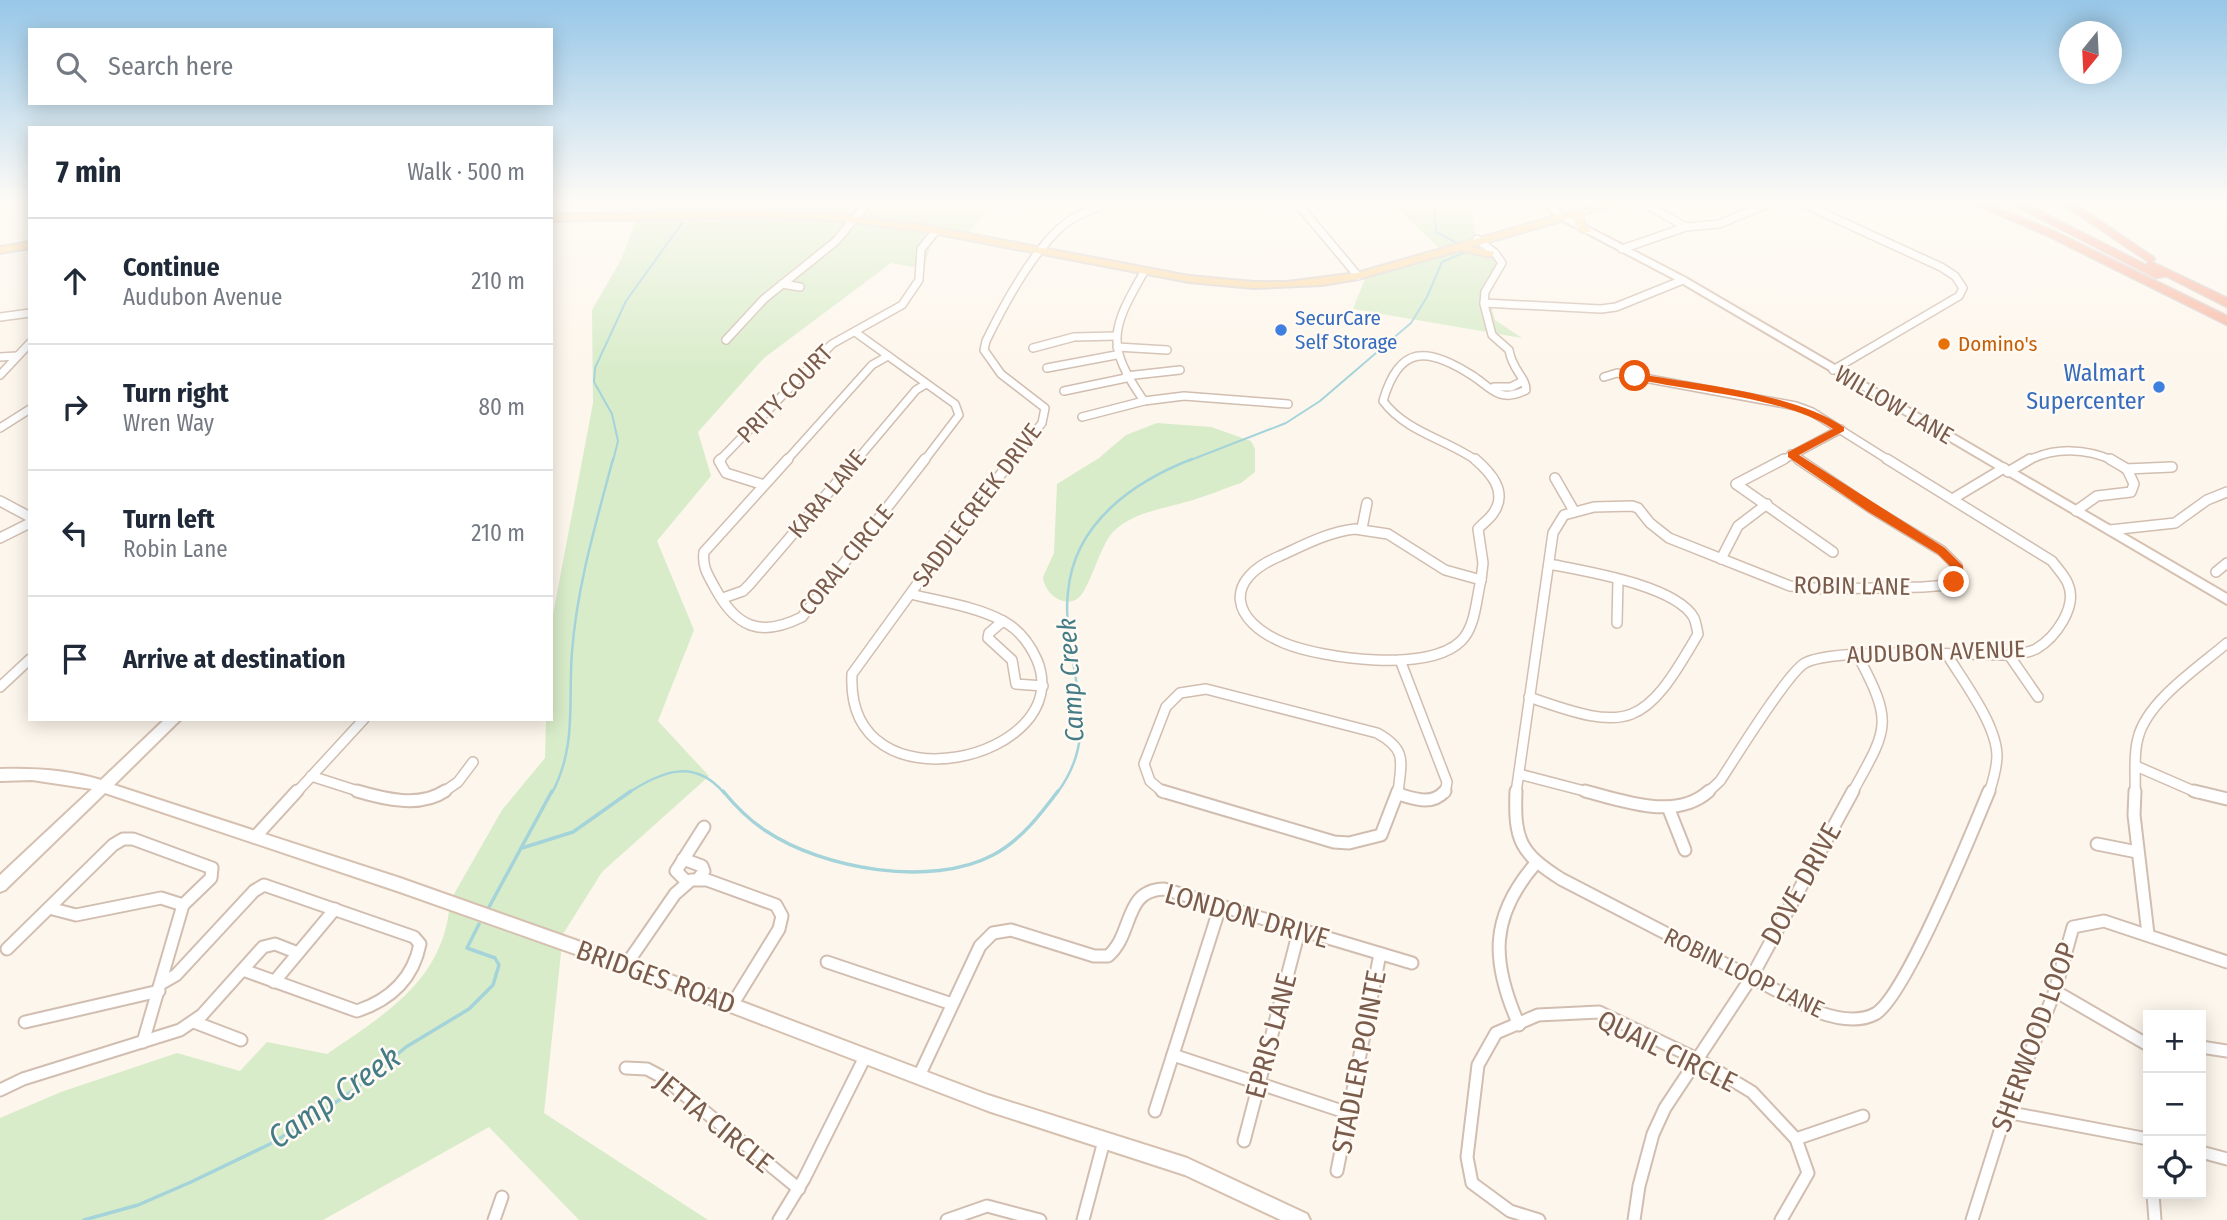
<!DOCTYPE html>
<meta charset="utf-8">
<style>
:root{--surface:#fff;--page:#f6f6f7;--text:#1f2937;--muted:#747a83;--line:#e0e1e3}
body{margin:0;font-family:"Fira Sans Condensed",sans-serif;background:var(--page);color:var(--text)}
.controls{position:absolute;right:21px;bottom:21px;display:grid;overflow:hidden;border-radius:0px;box-shadow:0 4px 18px #0003}
.controls button{width:63px;height:63px;display:grid;place-items:center;padding:0;border:0;border-bottom:2px solid var(--line);background:var(--surface);color:var(--text);font:35px sans-serif}
.compass{position:absolute;left:2059px;top:21px;width:63px;height:63px;border-radius:50%;background:var(--surface);box-shadow:0 4px 18px #0003;rotate:198deg}
.stop{position:absolute;width:21px;height:21px;margin:-16px;border:5px solid #ea580c;border-radius:50%;background:#fff}
.stop.end{background:#ea580c;border-color:#fff;box-shadow:0 2px 7px #0008}
.list{margin:0;padding:0;list-style:none}
h2{display:flex;justify-content:space-between;align-items:center;height:91px;margin:0;padding:0 28px;font-size:30px}
h2 small{font-size:23px;font-weight:400;color:var(--muted)}
.list li{display:grid;grid-template-columns:46px 1fr auto;gap:21px;align-items:center;box-sizing:border-box;height:126px;padding:0 28px;border-top:2px solid var(--line)}
.list b{display:block;font-size:26px;white-space:nowrap}
.list p{margin:0;font-size:23px;white-space:nowrap;color:var(--muted)}
.list em{font-size:23px;font-style:normal;color:var(--muted)}
.icon{flex:none;width:38px;height:38px;fill:none;stroke:currentColor;stroke-width:2;stroke-linecap:round;stroke-linejoin:round}
.map{position:relative;flex:none;width:2227px;height:1220px;overflow:hidden}
.search{position:absolute;background:var(--surface);box-shadow:0 4px 18px #0003;left:28px;top:28px;width:525px;height:77px;display:flex;align-items:center;gap:18px;box-sizing:border-box;padding:0 24px;border-radius:0px;color:var(--muted);font-size:26px}
.panel{position:absolute;background:var(--surface);box-shadow:0 4px 18px #0003;left:28px;top:126px;width:525px;height:595px;border-radius:0px}
.map>svg:first-child{display:block}
</style>
<div class="map">
<svg width="2227" height="1220" viewBox="0 0 2227 1220">
<rect width="100%" height="100%" fill="#fdf6ec"/>
<!-- green -->
<g fill="#d8ecc9">
<path d="M622,201H994L967,235L943,231L930,247L924,269L891,263L764,358L698,432L711,476L657,541L694,630L658,721L709,776L602,872L563,934L544,1113L708,1220H579L489,1127L323,1220H0V1118L61,1092L177,1053L240,1071L267,1042L327,1054C385,1014 445,980 450,901L502,810L545,758L546,719H551V625L593,403L592,310L622,258L636,218L680,214Z"/>
<path d="M1393,201H1469L1477,240L1504,263L1487,290L1495,320L1522,338L1353,309L1368,271L1441,250L1393,204Z"/>
<path d="M1157,423L1211,427L1251,441L1255,449V472L1241,483C1223,489 1205,497 1186,502C1161,509 1131,513 1112,533C1099,548 1089,592 1077,599C1062,608 1044,592 1043,577L1054,553L1057,484L1099,458L1126,435Z"/>
</g>
<g fill="none" stroke-linecap="round" stroke-linejoin="round">
<!-- stream-far2 -->
<g stroke="#a5d3da" stroke-width="2">
<path d="M1434,201L1436,232L1455,242"/>
<path d="M692,209L697,201"/>
<path d="M613,461L618,441L612,414L594,382L595,368L626,301L682,223"/>
<path d="M1188,461L1286,423L1320,401L1411,323L1427,297L1442,262L1463,253"/>
</g>
<!-- stream-far1 -->
<g stroke="#a5d3da" stroke-width="2.5">
<path d="M552,793C577,746 568,703 572,652C577,586 596,523 613,459"/>
<path d="M628,793C662,771 694,758 724,793"/>
<path d="M1057,793C1090,749 1081,712 1073,661C1070,638 1065,615 1068,592C1074,523 1133,482 1192,459"/>
</g>
<!-- stream -->
<g stroke="#a5d3da" stroke-width="3.5">
<path d="M723,791C736,807 749,820 766,831C823,869 931,888 993,855C1021,840 1040,815 1058,791"/>
<path d="M522,848L573,832L631,791"/>
<path d="M488,909L552,791"/>
<path d="M84,1220L138,1205L191,1182L270,1144L307,1122L358,1087L406,1047L469,1009L493,985L499,965L495,958L467,948L479,924"/>
</g>
<!-- street-far2 casing -->
<g stroke="#d1beb0" stroke-width="10">
<g id="street-far2">
<path d="M1290,201L1302,209L1358,276"/>
<path d="M1640,201L1686,227"/>
<path d="M1797,201L1941,267L1955,276L1963,288L1959,296L1833,370"/>
<path d="M1622,249L1686,227L1719,224L1775,201"/>
<path d="M1144,272C1111,329 1105,345 1144,401"/>
<path d="M782,284L800,287"/>
<path d="M1484,303L1601,309L1616,307L1683,280"/>
<path d="M0,317L30,313"/>
<path d="M855,332L955,404L959,415L924,461"/>
<path d="M726,340L764,299L836,241L869,201"/>
<path d="M1117,347L1167,350"/>
<path d="M1033,348L1074,337L1116,336"/>
<path d="M0,357L17,356"/>
<path d="M1047,368L1116,355"/>
<path d="M0,375L30,343"/>
<path d="M1126,376L1180,370"/>
<path d="M1604,377L1617,373L1796,406L1812,412L1890,461"/>
<path d="M1494,387H1511L1523,381"/>
<path d="M1064,391L1126,378"/>
<path d="M1082,417L1144,401L1184,396L1288,404"/>
<path d="M0,428L30,409"/>
<path d="M1791,454L1801,461"/>
<path d="M719,461L832,344L902,305L919,280L921,249L935,232"/>
<path d="M786,461L872,365L888,356"/>
<path d="M856,461L916,390L926,384"/>
<path d="M1012,461L1042,423L1045,408L1001,374L984,350L986,341C1003,306 1031,255 1060,228C1074,215 1095,209 1112,201"/>
<path d="M1477,461C1446,439 1406,432 1383,401C1399,345 1427,346 1473,376C1481,381 1491,391 1500,394C1509,397 1518,394 1526,390C1526,377 1512,370 1509,350L1492,335L1484,304L1485,292L1502,263L1495,253L1477,239"/>
<path d="M1781,461L1841,429"/>
<path d="M2027,461C2055,447 2086,448 2114,461"/>
</g>
</g>
<!-- street-far1 casing -->
<g stroke="#d1beb0" stroke-width="12">
<g id="street-far1">
<path d="M721,459L719,461L726,473L764,485"/>
<path d="M788,459L704,552C702,567 708,575 715,588C736,627 760,638 802,617L925,459"/>
<path d="M1475,459C1490,472 1508,491 1494,512C1490,519 1483,523 1478,529L1483,563L1481,580"/>
<path d="M1784,459L1736,484L1833,552"/>
<path d="M2126,469L2172,467"/>
<path d="M2008,472L2030,459"/>
<path d="M1555,478L1574,511"/>
<path d="M1954,498L2004,468"/>
<path d="M0,501L30,517"/>
<path d="M2076,511L2097,496L2131,492L2134,484L2127,469L2110,459"/>
<path d="M1362,528L1367,503"/>
<path d="M1355,529L1388,534L1445,570L1481,580C1476,599 1476,626 1461,641C1429,673 1323,659 1284,643C1231,621 1222,580 1280,556C1304,545 1328,532 1355,529Z"/>
<path d="M2110,530L2175,523L2207,500L2227,492"/>
<path d="M0,538L30,523"/>
<path d="M1721,559L1738,526L1767,504"/>
<path d="M2216,572L2227,563"/>
<path d="M911,594C941,602 975,606 1003,621C1018,629 1030,644 1037,660C1078,759 845,815 852,674L958,528L1013,459"/>
<path d="M723,598L743,591L750,584L857,459"/>
<path d="M1003,621L989,633L988,638L1012,660L1016,684L1043,686"/>
<path d="M1617,623L1618,580"/>
<path d="M2009,655L2038,697"/>
<path d="M1948,656C1964,682 1996,724 1997,755C1997,768 1993,781 1989,793"/>
<path d="M1400,660L1447,782L1445,793"/>
<path d="M0,687L30,659"/>
<path d="M1529,697C1630,733 1644,728 1698,634C1697,629 1696,623 1694,618C1676,585 1584,571 1549,564"/>
<path d="M2136,766L2198,793"/>
<path d="M1519,774L1592,793"/>
<path d="M311,776L364,793"/>
<path d="M296,793L364,719"/>
<path d="M442,793L458,782L473,762"/>
<path d="M1164,793L1150,781L1144,764L1166,707L1180,693L1206,689L1377,733C1408,750 1401,762 1398,793"/>
<path d="M1516,793L1553,533L1564,515L1594,507L1632,506L1638,508L1650,523L1669,538L1790,586L1826,589L1923,587L1948,585L1959,577L1957,566L1942,551L1871,508L1798,459"/>
<path d="M1707,793L1720,781C1734,760 1788,672 1805,663C1835,647 1968,655 2009,655C2018,654 2028,653 2036,649C2055,638 2078,607 2068,584C2065,576 2057,568 2052,561L1887,459"/>
<path d="M1852,793C1888,728 1894,724 1858,656"/>
<path d="M2135,793C2136,776 2133,755 2138,738C2147,701 2199,667 2227,643"/>
</g>
</g>
<!-- street casing -->
<g stroke="#d1beb0" stroke-width="15">
<g id="street">
<path d="M357,791C384,799 420,808 445,791"/>
<path d="M1162,791L1334,842L1349,843L1381,835L1398,791"/>
<path d="M1516,791C1514,840 1520,853 1561,879L1818,1012C1835,1018 1858,1023 1875,1014C1904,999 1973,830 1989,791"/>
<path d="M1585,791C1623,801 1676,821 1709,791"/>
<path d="M2135,791L2134,815L2148,934"/>
<path d="M2194,791L2227,799"/>
<path d="M1398,794C1415,799 1432,806 1445,791"/>
<path d="M1668,807L1685,850"/>
<path d="M255,837L297,791"/>
<path d="M2097,844L2137,852"/>
<path d="M683,859L702,866L704,871L698,879"/>
<path d="M687,882L676,871L704,827"/>
<path d="M49,908L76,915L161,898L183,905L143,1042"/>
<path d="M7,949L113,845L123,839H133L212,868L211,878L183,905"/>
<path d="M827,962L952,1004"/>
<path d="M626,965L675,894L691,880H707L776,905L782,916L779,929L732,1005"/>
<path d="M274,982L335,909"/>
<path d="M162,983L176,975L254,891L264,885L414,937L420,944C413,979 390,1000 357,1011L243,970"/>
<path d="M2055,991L2148,1045"/>
<path d="M25,1022L159,991"/>
<path d="M194,1022L241,1040"/>
<path d="M1519,1025C1491,962 1489,917 1536,863"/>
<path d="M2201,1047L2227,1051"/>
<path d="M1173,1055L1348,1113"/>
<path d="M626,1068L647,1069L664,1078L799,1189"/>
<path d="M919,1076L980,946L993,933L1011,930L1094,956H1108C1134,934 1123,890 1164,889L1412,963"/>
<path d="M0,1090L23,1079L180,1030L202,1015L263,947L275,944L298,953"/>
<path d="M1155,1111L1220,907"/>
<path d="M2006,1112L2148,1139"/>
<path d="M1796,1139L1863,1116"/>
<path d="M1244,1141L1299,931"/>
<path d="M2201,1152L2227,1159"/>
<path d="M1337,1171L1380,954"/>
<path d="M2153,1194L2155,1220"/>
<path d="M494,1220L502,1197"/>
<path d="M779,1220L804,1179L865,1057"/>
<path d="M947,1220L987,1206L1040,1220"/>
<path d="M1083,1220L1104,1141"/>
<path d="M1539,1220L1510,1211L1472,1183L1467,1157L1478,1065L1496,1033L1538,1015L1599,1012L1697,1059L1752,1092L1796,1139L1808,1173L1781,1220"/>
<path d="M1634,1220L1639,1186L1653,1134L1665,1108L1751,978L1853,791"/>
<path d="M1972,1220L2006,1112L2055,991L2073,927L2104,921L2227,962"/>
</g>
</g>
<!-- secondary casing -->
<g stroke="#d6c0b0" stroke-width="4">
<g id="secondary">
<path d="M1542,201H1551L1565,215L1686,278L2227,594V604L1680,282L1556,217Z"/>
<path d="M165,719H181L114,785L400,878L626,958L988,1095L1187,1158L1307,1214L1310,1220H1281L1185,1175L988,1111L626,972L400,892L105,793L5,890L0,892V875L92,789L32,780L0,781V769C34,768 69,770 101,780Z"/>
</g>
</g>
<!-- primary casing -->
<g stroke="#dad1cd" stroke-width="4">
<g id="primary">
<path d="M1608,201H1625L1584,214L1583,222L1591,230L1590,232H1582L1575,225L1574,217L1472,247L1493,252L1494,254L1489,257L1461,250L1358,279L1322,285L1254,288L1189,282L927,232L833,220L752,217L551,221V215L752,211L833,214L927,226L1189,276L1254,282H1287L1357,273Z"/>
<path d="M30,242V248L0,253V247Z"/>
</g>
</g>
<!-- highway casing -->
<g stroke="#dad1cd" stroke-width="3">
<g id="highway">
<path d="M1966,201H1981L2054,231L2227,316V325L2046,235Z"/>
<path d="M2006,201H2020L2146,265L2149,262L2058,201H2071L2153,257L2155,259L2152,262L2227,298V307L2166,276L2156,278Z"/>
</g>
</g>
<!-- street-far2 -->
<use href="#street-far2" stroke="#fff" stroke-width="7"/>
<!-- street-far1 -->
<use href="#street-far1" stroke="#fff" stroke-width="9"/>
<!-- street -->
<use href="#street" stroke="#fff" stroke-width="11"/>
<!-- secondary -->
<use href="#secondary" fill="#fff" fill-rule="evenodd"/>
<!-- primary -->
<use href="#primary" fill="#fbd9a5" fill-rule="evenodd"/>
<!-- highway -->
<use href="#highway" fill="#f7b7a3" fill-rule="evenodd"/>
</g>
<!-- sky -->
<linearGradient id="sky" x2="0" y2="1"><stop stop-color="#97c7e8"/><stop offset="0.54" stop-color="#fefbf6"/><stop offset="1" stop-color="#fefbf6" stop-opacity="0"/></linearGradient>
<rect width="2227" height="372" fill="url(#sky)"/>
<!-- route -->
<path fill="#ea580c" d="M1635,373C1698,385 1791,392 1844,427V431L1799,455L1945,548L1963,566V579L1958,585H1950L1948,582L1953,576L1952,568L1938,554L1867,511L1788,457V452L1833,429C1783,396 1692,392 1631,378L1630,376Z"/>
<!-- markers -->
<g fill="#3f7fe0" stroke="#fffaf3" stroke-width="2.5">
<circle cx="1281" cy="330" r="7"/>
<circle cx="2159" cy="387" r="7"/>
</g>
<circle fill="#e8710a" stroke="#fffaf3" stroke-width="2.5" cx="1944" cy="344" r="7"/>
<g text-anchor="middle" dominant-baseline="central" stroke-width="5" stroke-linejoin="round" paint-order="stroke">
<!-- far-shop labels -->
<g font-size="21" fill="#366cbe" stroke="#fffaf3" text-anchor="start">
<text x="1295" y="318">SecurCare<tspan x="1295" dy="24">Self Storage</tspan></text>
</g>
<!-- far-food labels -->
<g font-size="21" fill="#c56008" stroke="#fffaf3" text-anchor="start">
<text x="1958" y="344">Domino's</text>
</g>
<!-- shop labels -->
<g font-size="24" fill="#366cbe" stroke="#fffaf3" text-anchor="end">
<text x="2145" y="373">Walmart<tspan x="2145" dy="28">Supercenter</tspan></text>
</g>
<!-- street labels -->
<g font-size="24" fill="#7a5c4d" stroke="#fffaf3">
<text transform="translate(785 394) rotate(-46)">PRITY COURT</text>
<text transform="translate(1894 405) rotate(30)">WILLOW LANE</text>
<text transform="translate(827 494) rotate(-50)">KARA LANE</text>
<text transform="translate(977 505) rotate(-53)">SADDLECREEK DRIVE</text>
<text transform="translate(846 560) rotate(-51)">CORAL CIRCLE</text>
<text transform="translate(1852 586) rotate(1)">ROBIN LANE</text>
<text transform="translate(1936 652) rotate(-2)">AUDUBON AVENUE</text>
<text transform="translate(1744 973) rotate(26)">ROBIN LOOP LANE</text>
</g>
<!-- water labels -->
<g font-size="26" font-style="italic" fill="#437c86" stroke="#fffaf3">
<text transform="translate(1071 680) rotate(-94)">Camp Creek</text>
</g>
<!-- near-street labels -->
<g font-size="28" fill="#7a5c4d" stroke="#fffaf3">
<text transform="translate(1801 884) rotate(-61)">DOVE DRIVE</text>
<text transform="translate(1247 916) rotate(16)">LONDON DRIVE</text>
<text transform="translate(656 977) rotate(20)">BRIDGES ROAD</text>
<text transform="translate(1271 1036) rotate(-75)">EPRIS LANE</text>
<text transform="translate(2034 1037) rotate(-70)">SHERWOOD LOOP</text>
<text transform="translate(1667 1051) rotate(26)">QUAIL CIRCLE</text>
<text transform="translate(1359 1062) rotate(-79)">STADLER POINTE</text>
<text transform="translate(714 1122) rotate(39)">JETTA CIRCLE</text>
</g>
<!-- near-water labels -->
<g font-size="32" font-style="italic" fill="#437c86" stroke="#fffaf3">
<text transform="translate(334 1097) rotate(-35)">Camp Creek</text>
</g>
</g>
</svg>
<div class="controls">
<button>+</button>
<button>−</button>
<button><svg class="icon" aria-label="locate" viewBox="0 0 24 24"><circle cx="12" cy="12" r="6"/><path d="M12 2v4M12 18v4M2 12h4M18 12h4"/></svg></button>
</div>
<svg class="compass" viewBox="-18 -18 36 36"><path d="M0-13l5 13h-10z" fill="#e53935"/><path d="M0 13l5-13h-10z" fill="#747a83"/></svg>
<div class="stop" style="left:1635px;top:376px"></div>
<div class="stop end" style="left:1954px;top:582px"></div>
<div class="search"><svg class="icon" aria-label="search" viewBox="0 0 24 24"><circle cx="10" cy="10" r="6"/><path d="M15 15l6 6"/></svg>Search here</div>
<section class="panel">
<h2>7 min<small>Walk · 500 m</small></h2>
<ul class="list">
<li><svg class="icon" aria-label="ahead" viewBox="0 0 24 24"><path d="M12 20V5M6 11l6-6 6 6"/></svg><div><b>Continue</b><p>Audubon Avenue</p></div><em>210 m</em></li>
<li><svg class="icon" aria-label="right" viewBox="0 0 24 24"><path d="M7 20v-9h11M14 6l5 5-5 5"/></svg><div><b>Turn right</b><p>Wren Way</p></div><em>80 m</em></li>
<li><svg class="icon" aria-label="left" viewBox="0 0 24 24"><path d="M17 20v-9H6M10 6l-5 5 5 5"/></svg><div><b>Turn left</b><p>Robin Lane</p></div><em>210 m</em></li>
<li><svg class="icon" aria-label="arrive" viewBox="0 0 24 24"><path d="M6 21V4h12l-3 4 3 4H6"/></svg><div><b>Arrive at destination</b></div></li>
</ul>
</section>
</div>
